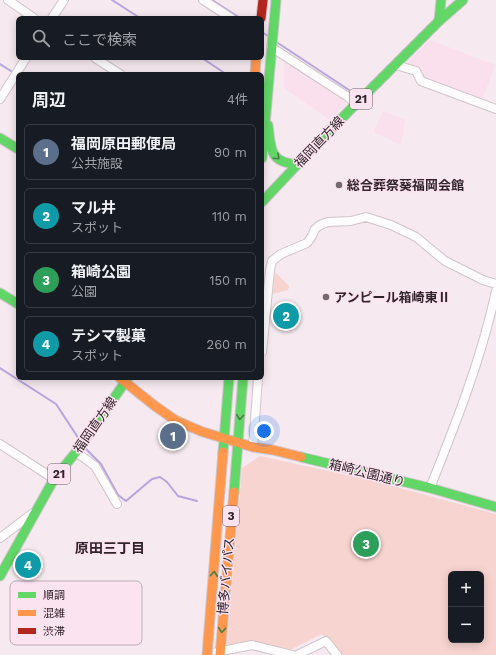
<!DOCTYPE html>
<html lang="ja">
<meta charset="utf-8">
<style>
:root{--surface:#171b24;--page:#20242c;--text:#f1f3f6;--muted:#9ea1a6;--line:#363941;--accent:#1a73e8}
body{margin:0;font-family:"Work Sans","Noto Sans JP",sans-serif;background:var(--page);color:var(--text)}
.controls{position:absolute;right:12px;bottom:12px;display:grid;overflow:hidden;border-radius:6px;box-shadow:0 2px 10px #0003}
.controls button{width:36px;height:36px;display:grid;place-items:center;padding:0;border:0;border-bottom:1px solid var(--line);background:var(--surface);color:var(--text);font:20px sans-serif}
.you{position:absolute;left:264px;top:431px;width:14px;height:14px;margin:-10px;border:3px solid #fff;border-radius:50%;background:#1a73e8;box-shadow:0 0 0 6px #1a73e833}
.badge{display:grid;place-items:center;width:26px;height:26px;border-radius:50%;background:var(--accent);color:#fff;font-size:13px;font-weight:700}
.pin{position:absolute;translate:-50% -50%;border:2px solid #fff;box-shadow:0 1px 4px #0006}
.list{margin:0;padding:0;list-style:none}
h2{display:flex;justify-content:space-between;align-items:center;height:52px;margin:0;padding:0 16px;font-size:17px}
h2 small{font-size:13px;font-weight:400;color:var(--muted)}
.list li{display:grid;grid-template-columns:26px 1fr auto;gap:12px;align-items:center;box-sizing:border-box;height:56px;margin:0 8px 8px;padding:0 8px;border:1px solid var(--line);border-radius:6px}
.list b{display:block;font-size:15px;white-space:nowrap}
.list p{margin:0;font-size:13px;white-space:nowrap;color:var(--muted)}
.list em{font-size:13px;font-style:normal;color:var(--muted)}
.icon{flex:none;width:22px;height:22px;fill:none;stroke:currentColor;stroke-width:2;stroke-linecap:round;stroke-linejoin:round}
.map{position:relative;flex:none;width:496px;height:655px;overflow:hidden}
.search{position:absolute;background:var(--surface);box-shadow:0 2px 10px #0003;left:16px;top:16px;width:248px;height:44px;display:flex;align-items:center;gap:10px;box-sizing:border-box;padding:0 14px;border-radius:6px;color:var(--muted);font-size:15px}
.panel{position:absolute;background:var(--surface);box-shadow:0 2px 10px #0003;left:16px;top:72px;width:248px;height:308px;border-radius:6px}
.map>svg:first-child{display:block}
</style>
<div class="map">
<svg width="496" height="655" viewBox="0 0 496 655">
<rect width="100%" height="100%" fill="#f6e9f0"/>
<!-- built -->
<g fill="#fadfed">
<path d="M430,40L495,65L482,101L423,79L417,69L406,64Z"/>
<path d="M284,57L348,101L330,120L284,88Z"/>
<path d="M383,111L405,120L401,145L374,132Z"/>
</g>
<!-- green -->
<g fill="#f8d4d0" fill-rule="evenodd">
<path d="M276,273L289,286L288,290L273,294L274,278Z"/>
<path d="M260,456L374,481L496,514V655H338L322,634L290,650L245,642L227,645L242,468ZM451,574H481V640H451Z"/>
</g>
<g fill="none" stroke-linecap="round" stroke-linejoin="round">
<!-- stream -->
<g stroke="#b7a5de" stroke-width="2">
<path d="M112,0L140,18"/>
<path d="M212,0L240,18"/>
<path d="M262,32L268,36"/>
<path d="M278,43L352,92"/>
<path d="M202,58L226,74"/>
<path d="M0,64L14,73"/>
<path d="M0,368L56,404L79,439"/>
<path d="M85,448L101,464L118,495L126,501L152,479L160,477L167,482L178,496L197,501"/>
</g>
<!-- street casing -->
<g stroke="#d0c5cb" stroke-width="10">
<g id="street">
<path d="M8,0L34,18"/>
<path d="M203,0L231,18"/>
<path d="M52,18L64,0"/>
<path d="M271,47L348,97L356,104"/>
<path d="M95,58L120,74"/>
<path d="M396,65L416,71L421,81L496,109"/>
<path d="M0,99L26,58"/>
<path d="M262,352L270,270L272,261L281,254L307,243L312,236L315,229L320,225L328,222L351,221L366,217L391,225L416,237L445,261L483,280L496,284"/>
<path d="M0,444L54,479"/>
<path d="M253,447L258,378"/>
<path d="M76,452L95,466L117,504"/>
<path d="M430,488C456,423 481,360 496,291"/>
<path d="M0,538L33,513"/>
<path d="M217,652L252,645L292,655"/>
<path d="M297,655L326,641L337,655"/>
</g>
</g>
<!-- fast casing -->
<g stroke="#d0c5cb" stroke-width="11">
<g id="fast">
<path d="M439,21L441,0"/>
<path d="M268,125C271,148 269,163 297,164"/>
<path d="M0,138L18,149"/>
<path d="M262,158L276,0"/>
<path d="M262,202L329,131L439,21L463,0"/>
<path d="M0,293L18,304"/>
<path d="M223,452L229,378"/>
<path d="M301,457L430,488L496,507"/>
<path d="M234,492L243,378"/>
<path d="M0,576L54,479L76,452L128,378"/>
</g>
</g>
<!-- slow casing -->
<g stroke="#d0c5cb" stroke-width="11">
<g id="slow">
<path d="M255,74L256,58"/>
<path d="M120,378L155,406L175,420L191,427L203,432L253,447L273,450L301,457"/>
<path d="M207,655L223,452"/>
<path d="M220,655L234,492"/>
</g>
</g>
<!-- jam casing -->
<g stroke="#d0c5cb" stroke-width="11">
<path id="jam" d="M261,18L263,0"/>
</g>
<!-- street -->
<use href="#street" stroke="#fefcfd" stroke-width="8"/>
<!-- fast -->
<use href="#fast" stroke="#63d668" stroke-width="9"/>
<!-- slow -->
<use href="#slow" stroke="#ff974d" stroke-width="9"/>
<!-- jam -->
<use href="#jam" stroke="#b3261e" stroke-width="9"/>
</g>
<!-- one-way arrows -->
<defs><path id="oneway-chevron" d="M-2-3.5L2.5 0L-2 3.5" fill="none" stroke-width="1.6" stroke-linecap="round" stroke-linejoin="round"/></defs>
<g stroke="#4a7d4a">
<use href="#oneway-chevron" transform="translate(277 157) rotate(43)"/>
<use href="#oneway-chevron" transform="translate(240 417) rotate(95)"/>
<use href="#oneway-chevron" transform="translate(214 574) rotate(-85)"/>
<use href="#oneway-chevron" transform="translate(222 630) rotate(95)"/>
</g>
<!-- markers -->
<g fill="#756970" stroke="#fce3f0" stroke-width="1.5">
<circle cx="339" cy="185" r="4"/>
<circle cx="326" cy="297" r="4"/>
</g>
<g text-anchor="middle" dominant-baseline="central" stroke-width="3" stroke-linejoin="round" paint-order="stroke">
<!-- shield labels -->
<g fill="#fce3f0" stroke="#6d5d66" stroke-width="1">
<rect x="350" y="89" width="22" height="20" rx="3"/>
<rect x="48" y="464" width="22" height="20" rx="3"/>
<rect x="223" y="506" width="16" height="20" rx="3"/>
</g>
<g font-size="12" font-weight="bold" fill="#30242b">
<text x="361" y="99">21</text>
<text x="59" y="474">21</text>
<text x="231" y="516">3</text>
</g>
<!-- street labels -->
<g font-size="13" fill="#30242b" stroke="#fce3f0">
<text transform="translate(319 142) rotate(-46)">福岡直方線</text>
<text transform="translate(95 425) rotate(-55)">福岡直方線</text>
<text transform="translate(367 473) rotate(14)">箱崎公園通り</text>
<text transform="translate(226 576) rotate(-85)">博多バイパス</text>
</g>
<!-- poi labels -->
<g font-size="13" font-weight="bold" fill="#30242b" stroke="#fce3f0" text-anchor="start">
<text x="347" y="185">総合葬祭葵福岡会館</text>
<text x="334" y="297">アンピール箱崎東Ⅱ</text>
</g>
<!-- neighbourhood labels -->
<g font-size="14" font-weight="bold" fill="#30242b" stroke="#fce3f0">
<text x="110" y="548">原田三丁目</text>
</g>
</g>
<!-- legend -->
<rect x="10" y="581" width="132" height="64" rx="6" fill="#fce3f0" stroke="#bfaab5" stroke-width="1"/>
<rect x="18" y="592" width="18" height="6" fill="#63d668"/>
<rect x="18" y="610" width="18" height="6" fill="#ff974d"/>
<rect x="18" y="628" width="18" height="6" fill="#b3261e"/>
<g font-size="11" fill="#30242b">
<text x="43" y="599">順調</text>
<text x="43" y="617">混雑</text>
<text x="43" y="635">渋滞</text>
</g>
</svg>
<div class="controls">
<button>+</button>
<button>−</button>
</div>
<div class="you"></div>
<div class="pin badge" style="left:173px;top:436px;background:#5c6f8a">1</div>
<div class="pin badge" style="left:286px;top:316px;background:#0f9aa8">2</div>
<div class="pin badge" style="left:366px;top:544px;background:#2e9e5b">3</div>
<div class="pin badge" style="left:28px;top:565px;background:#0f9aa8">4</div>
<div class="search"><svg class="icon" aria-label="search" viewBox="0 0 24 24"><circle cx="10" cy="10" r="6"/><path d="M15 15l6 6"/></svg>ここで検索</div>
<section class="panel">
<h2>周辺<small>4件</small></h2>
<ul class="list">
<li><span class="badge" style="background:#5c6f8a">1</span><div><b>福岡原田郵便局</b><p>公共施設</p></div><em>90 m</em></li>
<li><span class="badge" style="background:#0f9aa8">2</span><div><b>マル井</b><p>スポット</p></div><em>110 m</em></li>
<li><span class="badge" style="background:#2e9e5b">3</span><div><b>箱崎公園</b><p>公園</p></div><em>150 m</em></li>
<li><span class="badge" style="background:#0f9aa8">4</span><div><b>テシマ製菓</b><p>スポット</p></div><em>260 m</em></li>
</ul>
</section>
</div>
